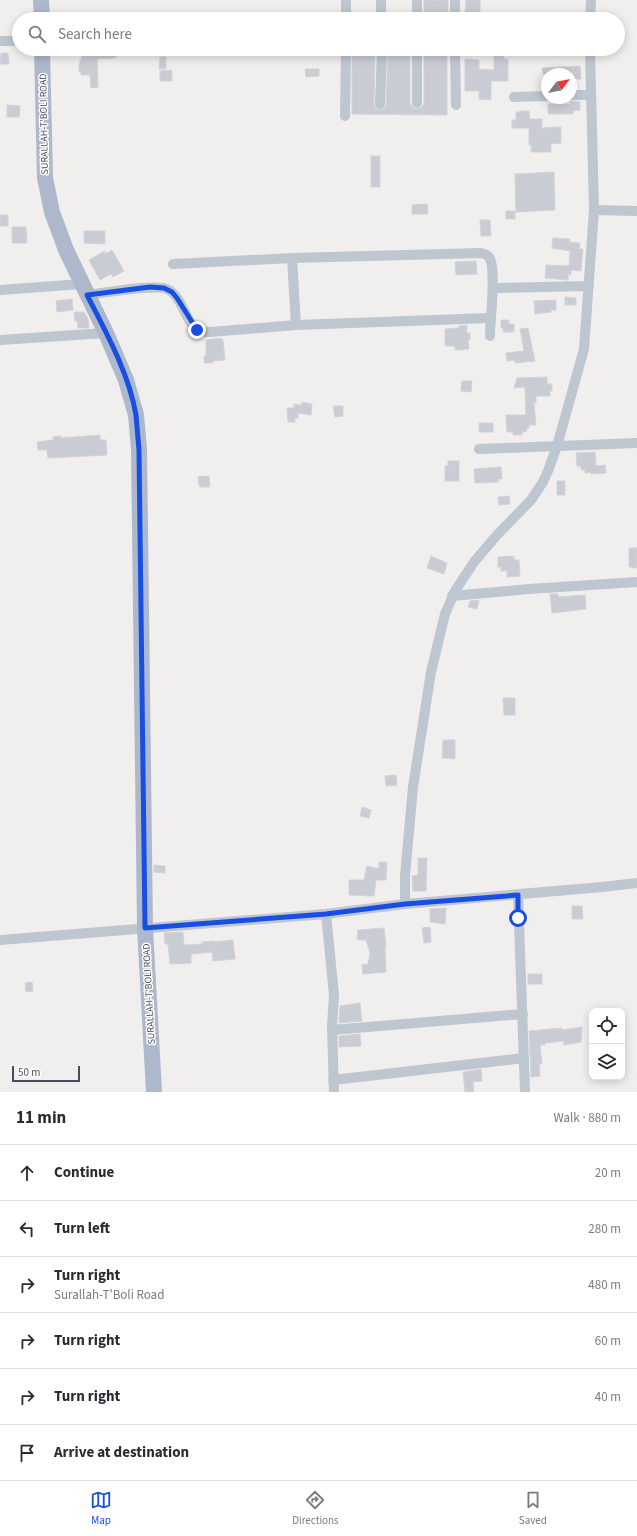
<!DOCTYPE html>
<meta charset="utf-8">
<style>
:root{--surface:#fff;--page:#f2f2f3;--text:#2b2b33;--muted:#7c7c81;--line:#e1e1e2;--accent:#194fe0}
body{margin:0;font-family:"Source Sans 3",sans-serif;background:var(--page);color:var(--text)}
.controls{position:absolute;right:12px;bottom:12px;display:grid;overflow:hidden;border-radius:8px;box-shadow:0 2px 10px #0003}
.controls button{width:36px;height:36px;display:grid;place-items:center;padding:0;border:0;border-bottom:1px solid var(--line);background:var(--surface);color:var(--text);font:20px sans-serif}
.compass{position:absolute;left:541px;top:68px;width:36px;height:36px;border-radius:50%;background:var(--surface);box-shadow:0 2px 10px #0003;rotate:58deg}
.scale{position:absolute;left:12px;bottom:10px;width:68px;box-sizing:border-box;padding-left:4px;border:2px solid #464e5c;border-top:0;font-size:11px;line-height:14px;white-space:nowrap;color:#464e5c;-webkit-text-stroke:3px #fff;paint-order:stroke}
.stop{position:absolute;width:12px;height:12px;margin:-9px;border:3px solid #194fe0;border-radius:50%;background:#fff}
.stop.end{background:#194fe0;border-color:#fff;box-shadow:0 1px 4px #0008}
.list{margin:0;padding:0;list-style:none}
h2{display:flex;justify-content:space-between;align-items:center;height:52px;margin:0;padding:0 16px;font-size:17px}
h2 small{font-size:13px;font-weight:400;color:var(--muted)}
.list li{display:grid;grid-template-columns:26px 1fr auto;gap:12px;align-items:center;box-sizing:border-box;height:56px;padding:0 16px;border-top:1px solid var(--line)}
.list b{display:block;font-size:15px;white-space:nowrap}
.list p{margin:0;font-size:13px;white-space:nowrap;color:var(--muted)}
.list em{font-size:13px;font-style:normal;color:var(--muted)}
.icon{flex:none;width:22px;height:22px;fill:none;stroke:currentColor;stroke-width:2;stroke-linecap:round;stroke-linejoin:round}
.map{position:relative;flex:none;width:637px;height:1092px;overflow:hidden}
.search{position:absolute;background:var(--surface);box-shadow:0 2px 10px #0003;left:12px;right:12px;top:12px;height:44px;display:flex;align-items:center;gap:10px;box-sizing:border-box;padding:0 14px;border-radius:22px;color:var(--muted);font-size:15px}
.sheet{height:388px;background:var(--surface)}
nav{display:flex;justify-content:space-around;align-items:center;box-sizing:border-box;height:56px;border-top:1px solid var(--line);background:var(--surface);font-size:11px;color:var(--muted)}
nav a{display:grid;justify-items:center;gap:2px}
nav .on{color:var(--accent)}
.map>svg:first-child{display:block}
</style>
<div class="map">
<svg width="637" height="1092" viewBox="0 0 637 1092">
<rect width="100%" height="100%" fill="#f1eeee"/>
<!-- building -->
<g fill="#caccd4" stroke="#d2d3da">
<path d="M424,0H448V16H441V18L424,19Z"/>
<path d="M466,0H480V19H465Z"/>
<path d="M89,49H116V58L97,59L98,87L91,88L90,75H81V72H79V63H80V59H82L81,52L89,51Z"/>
<path d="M352,49L375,52L374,104L376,109L380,110L385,108L386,104L388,51H391V49H400V53H410V103L413,108L417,109L422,107L424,103V51L447,50V115L352,114Z"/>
<path d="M494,52H503L504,59H508V81H491V100L479,99V91H465V59L479,60V69L494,70Z"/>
<path d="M1,53H8L9,64H0Z"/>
<path d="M160,57H166V69H159Z"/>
<path d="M580,66L581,79H571V74H543L542,68Z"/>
<path d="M305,69H319V76L306,77Z"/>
<path d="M172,70V81H160V71Z"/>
<path d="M570,101L580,102V110L573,111V114H548V104H570Z"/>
<path d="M7,105L20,106L19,117H7Z"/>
<path d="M521,111H529L530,119H542V128L561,127V143L551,144V152H531V145H529V128H512V120H516V112H521Z"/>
<rect x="371" y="156" width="9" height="31"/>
<path d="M554,172L555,210L516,212L515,174Z"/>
<path d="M427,204L428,214H412V205Z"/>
<rect x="506" y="211" width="9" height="8"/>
<rect x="0" y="215" width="8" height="11"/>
<path d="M480,220H490L491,236H481Z"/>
<path d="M12,227H26L27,243H12Z"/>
<path d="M84,231H105V244L84,243Z"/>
<path d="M553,238L570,239L569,242L580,243L579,249H583L581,271L571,270V275L568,274V280L545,278L546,265L569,266L570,251L552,248Z"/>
<path d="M112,250L124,271L113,277L111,274L100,280L89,260L105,251V254Z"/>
<path d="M476,261L477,274L456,275L455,262Z"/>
<path d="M565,297L576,298V305H565Z"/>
<path d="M72,299L73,310L57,312L56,301Z"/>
<path d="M556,300V310H551V312L535,314L534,301Z"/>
<path d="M74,312H84L88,319L89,328H78L77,321H75Z"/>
<path d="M501,320H509V324H514V332H503V328H501Z"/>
<path d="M467,325V333H470V340H468L469,349L455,350V346H445V329L459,328V326Z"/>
<path d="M528,328L535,361L515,363L514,360L507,361L506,353L524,351L520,329Z"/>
<path d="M220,338L223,340L225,360L213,361V363H204V356H206V340Z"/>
<path d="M547,377V384H552V391H550V396H536V403H534L536,425H529V428H527V431L522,432V435H513V432H507L506,415H526L525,387L514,388L517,378Z"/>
<path d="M462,381H472L471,392L461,391Z"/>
<path d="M302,402L312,404L311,415L298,413V418H295V422H288L287,408H294V404L302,405Z"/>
<path d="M333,406H343V416L335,417Z"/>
<rect x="479" y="423" width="14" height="9"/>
<path d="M100,435V440H106L107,455L48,458L47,450H38L37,442L53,440V437L61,436V438Z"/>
<path d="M595,452L596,466L605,465L606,473L591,474V472L585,473V470H581V466H577L576,453Z"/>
<path d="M448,461H459V481H445V466H448Z"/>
<path d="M501,467L502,479H498L499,482L475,483L474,469Z"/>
<path d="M209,476L210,487H200V485H199L198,477Z"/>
<rect x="557" y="481" width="8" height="14"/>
<path d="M509,496L510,504L499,505L498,497Z"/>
<path d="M629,548H637V568L629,567Z"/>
<path d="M431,556L447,563L444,574L427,568Z"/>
<path d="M514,556V560H519L520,576L507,577V571H501V567H498V557Z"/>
<path d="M550,594H558V597L585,595L586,609L552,613Z"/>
<path d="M479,600L477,609L468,607L470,601Z"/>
<path d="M503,698H515V715H504Z"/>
<path d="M443,740H455V759L442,758Z"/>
<path d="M396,775L397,785L386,786L385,776Z"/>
<path d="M362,807L371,810L369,818L360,816Z"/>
<path d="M418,858H427L426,891H413L412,876L418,875Z"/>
<path d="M379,862H387L386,880H376L374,896L349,895V880H364L367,866L379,869Z"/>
<path d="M154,865L165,866V873L154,872Z"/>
<path d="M572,906H582L583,919H572Z"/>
<path d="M446,908L445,924L430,922V909Z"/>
<path d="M430,927L431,942L424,943L422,928Z"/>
<path d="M384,928L386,946H385L386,972L363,974L362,965L368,964L370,953L366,940H357L358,930Z"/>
<path d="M183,932L184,945L202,944V942L214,941V942L233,940L235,959L213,961L212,952L191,954V963L170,964L168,944H165L164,933Z"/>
<rect x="528" y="974" width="14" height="10"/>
<path d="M32,982L33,991L26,992L25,983Z"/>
<path d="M360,1003L362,1021L339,1023L340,1006Z"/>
<path d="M582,1027L581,1042L564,1045V1041L545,1043V1045H540L542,1064H539L540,1076L531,1077L529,1031L562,1028V1030Z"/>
<path d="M360,1034L361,1046L339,1047V1036Z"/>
<path d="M481,1069L482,1081L473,1082L474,1092H465L463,1072Z"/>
</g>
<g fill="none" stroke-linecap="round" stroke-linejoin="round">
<!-- minor -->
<g stroke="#bec6d0" stroke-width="10">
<path d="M346,0V19"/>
<path d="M381,0V19"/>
<path d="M417,0V19"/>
<path d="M455,0V19"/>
<path d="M104,19L311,17"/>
<path d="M590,19L591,0"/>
<path d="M0,41H19"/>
<path d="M455,49L456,105"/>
<path d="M571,95H590"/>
<path d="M514,97L547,96"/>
<path d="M417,103V49"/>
<path d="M380,104L382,49"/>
<path d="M345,116L346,49"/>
<path d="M594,210L637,211"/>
<path d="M292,258L296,325"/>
<path d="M173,264L292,258L481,253C484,254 487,254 489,257C497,268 490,320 490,336"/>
<path d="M493,288L589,286"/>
<path d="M0,290L82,284"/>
<path d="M87,295C102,293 155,284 167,289C183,296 185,323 198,330C201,332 206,332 210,332L296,325L490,318"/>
<path d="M0,340L106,333"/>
<path d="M479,449L637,443"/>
<path d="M452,596L529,589L637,582"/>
<path d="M518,895L525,1092"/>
<path d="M405,904V876L413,787L431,672L445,614L455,591L474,562L497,535L531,500L543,482L548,471L557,446L584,349L594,210L590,49"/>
<path d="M326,914L334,995L332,1026L334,1092"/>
<path d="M0,940L326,914L405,904L602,887L637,883"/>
<path d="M332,1030L523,1014"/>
<path d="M333,1080L524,1058"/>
</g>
<!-- primary -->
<g stroke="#aeb8cd" stroke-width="16">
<path d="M41,0L42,19"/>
<path d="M42,49L45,178L52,212L66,250L106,333L126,380L136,415L139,449L145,928L154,1092"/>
</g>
</g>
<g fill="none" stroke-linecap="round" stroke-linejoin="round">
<!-- route -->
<path stroke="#194fe0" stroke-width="5" d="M197,330L177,298L172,292L164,288L150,287L87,295C106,332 129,374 136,415C137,427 138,438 139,450L145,928L326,914L405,904L518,895V918"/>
</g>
<g text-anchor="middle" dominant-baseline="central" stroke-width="3" stroke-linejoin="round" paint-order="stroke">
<!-- street labels -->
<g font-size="10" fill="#464e5c" stroke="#fff">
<text transform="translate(44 124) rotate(-91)">SURALLAH-T'BOLI ROAD</text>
<text transform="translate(149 994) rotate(-93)">SURALLAH-T'BOLI ROAD</text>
</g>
</g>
</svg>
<div class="controls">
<button><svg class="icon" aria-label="locate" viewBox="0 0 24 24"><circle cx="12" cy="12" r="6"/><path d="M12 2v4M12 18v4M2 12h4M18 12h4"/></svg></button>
<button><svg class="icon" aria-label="layers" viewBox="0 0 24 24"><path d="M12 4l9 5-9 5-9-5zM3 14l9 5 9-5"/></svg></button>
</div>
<svg class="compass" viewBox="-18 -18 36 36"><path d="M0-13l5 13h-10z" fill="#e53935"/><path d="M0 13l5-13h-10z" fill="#7c7c81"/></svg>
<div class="scale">50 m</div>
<div class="stop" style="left:518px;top:918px"></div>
<div class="stop end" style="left:197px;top:330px"></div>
<div class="search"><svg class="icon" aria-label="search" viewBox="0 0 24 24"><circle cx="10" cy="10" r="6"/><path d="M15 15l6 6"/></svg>Search here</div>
</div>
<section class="sheet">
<h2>11 min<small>Walk · 880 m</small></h2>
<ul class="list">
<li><svg class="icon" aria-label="ahead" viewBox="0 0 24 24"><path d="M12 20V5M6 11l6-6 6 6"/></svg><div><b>Continue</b></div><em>20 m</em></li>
<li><svg class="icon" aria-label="left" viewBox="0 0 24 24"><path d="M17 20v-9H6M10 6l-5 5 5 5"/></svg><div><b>Turn left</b></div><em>280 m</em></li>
<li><svg class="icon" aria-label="right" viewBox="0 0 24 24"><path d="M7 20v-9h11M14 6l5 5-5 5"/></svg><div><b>Turn right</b><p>Surallah-T'Boli Road</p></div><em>480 m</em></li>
<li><svg class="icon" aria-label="right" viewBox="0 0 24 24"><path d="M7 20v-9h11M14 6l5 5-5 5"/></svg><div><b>Turn right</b></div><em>60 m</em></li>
<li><svg class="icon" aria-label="right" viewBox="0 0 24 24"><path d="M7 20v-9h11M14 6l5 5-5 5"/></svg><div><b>Turn right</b></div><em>40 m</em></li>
<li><svg class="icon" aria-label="arrive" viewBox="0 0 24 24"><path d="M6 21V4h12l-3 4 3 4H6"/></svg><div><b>Arrive at destination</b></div></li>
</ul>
</section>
<nav>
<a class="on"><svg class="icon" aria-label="map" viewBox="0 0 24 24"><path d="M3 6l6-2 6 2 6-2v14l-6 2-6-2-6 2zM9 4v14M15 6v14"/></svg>Map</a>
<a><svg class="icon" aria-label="directions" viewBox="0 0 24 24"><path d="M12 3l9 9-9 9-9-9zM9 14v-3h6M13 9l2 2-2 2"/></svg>Directions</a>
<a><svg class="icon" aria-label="saved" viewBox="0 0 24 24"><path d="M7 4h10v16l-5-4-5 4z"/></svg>Saved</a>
</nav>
